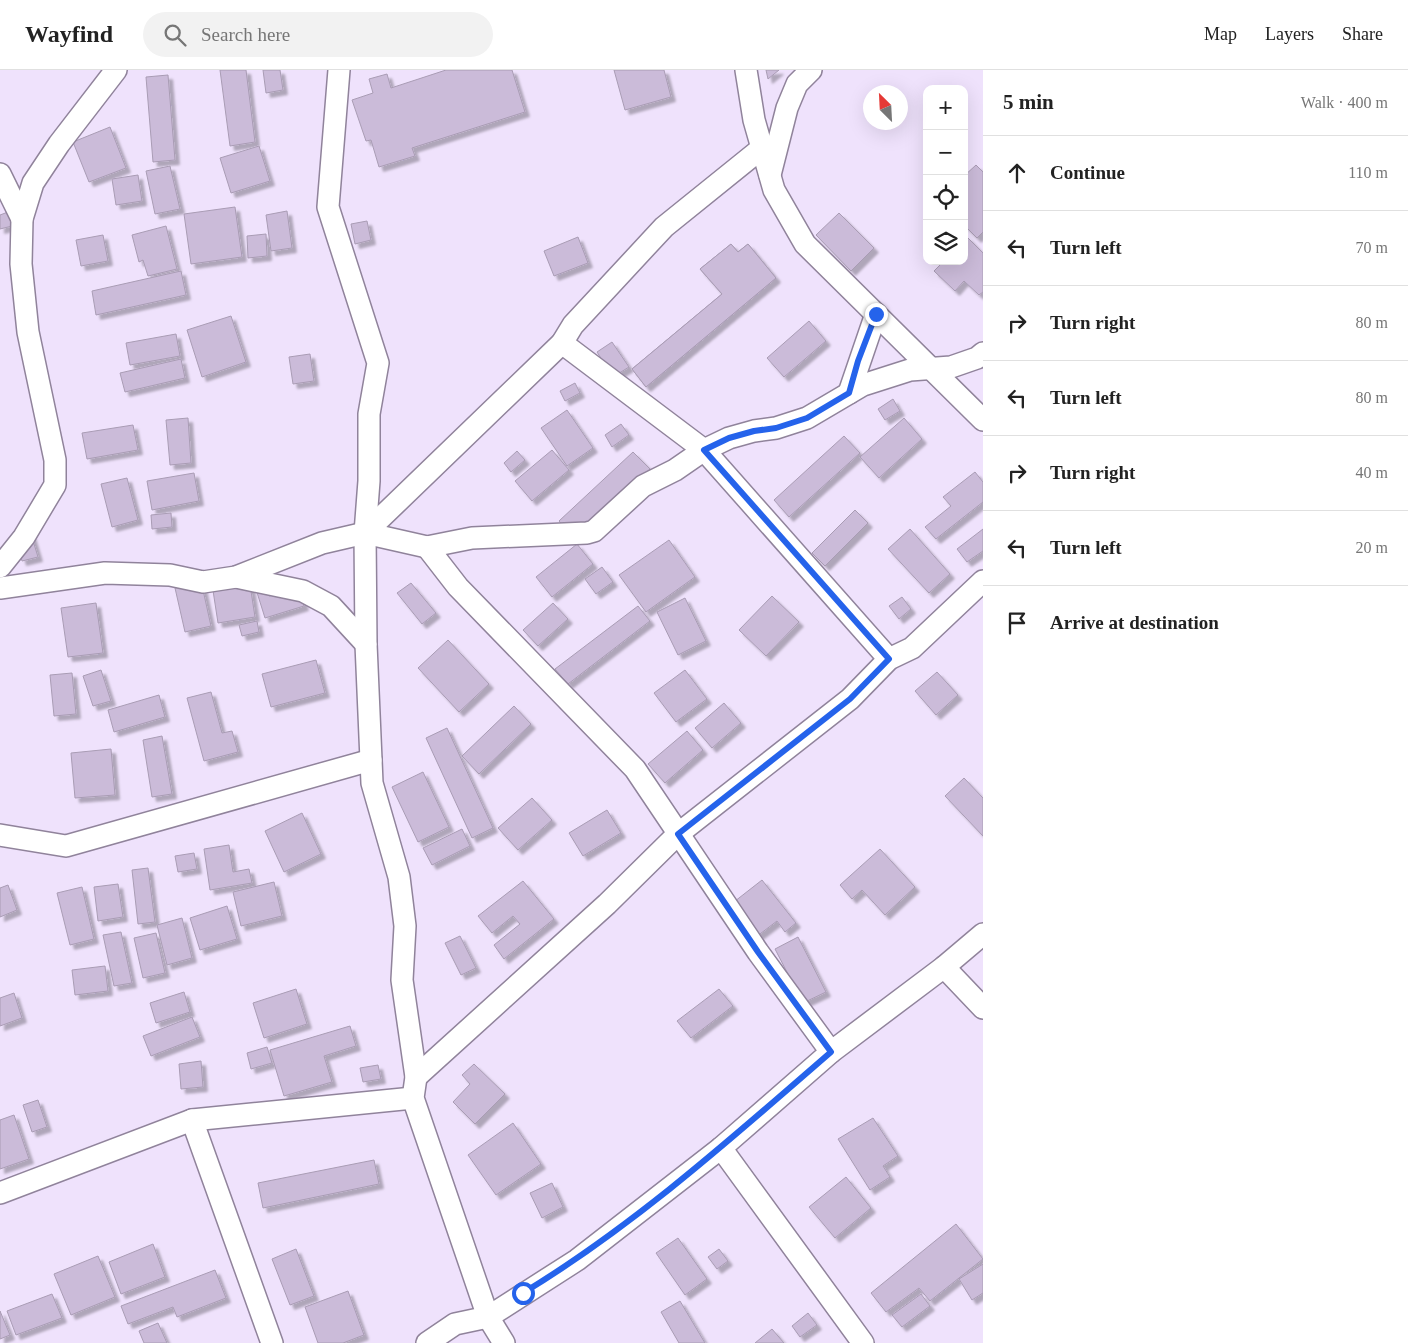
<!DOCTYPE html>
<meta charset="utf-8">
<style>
:root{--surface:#fff;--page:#f2f2f2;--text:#222;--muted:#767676;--line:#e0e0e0}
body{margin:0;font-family:"Times New Roman",serif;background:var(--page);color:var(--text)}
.controls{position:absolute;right:15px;top:15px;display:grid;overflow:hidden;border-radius:10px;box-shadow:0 5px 20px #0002}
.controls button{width:45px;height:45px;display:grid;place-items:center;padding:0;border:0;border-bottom:1px solid var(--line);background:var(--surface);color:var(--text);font:25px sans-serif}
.compass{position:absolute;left:863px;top:15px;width:45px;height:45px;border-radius:50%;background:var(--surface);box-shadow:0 5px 20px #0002;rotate:336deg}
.stop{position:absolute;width:15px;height:15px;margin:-11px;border:4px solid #2563eb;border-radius:50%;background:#fff}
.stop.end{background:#2563eb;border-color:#fff;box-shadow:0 1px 5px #0008}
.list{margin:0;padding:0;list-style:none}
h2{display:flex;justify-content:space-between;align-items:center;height:65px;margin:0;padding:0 20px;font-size:21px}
h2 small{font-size:16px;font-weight:400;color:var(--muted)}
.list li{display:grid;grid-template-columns:32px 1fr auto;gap:15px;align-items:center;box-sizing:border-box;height:75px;padding:0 20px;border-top:1px solid var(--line)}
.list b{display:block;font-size:19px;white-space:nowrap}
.list em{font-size:16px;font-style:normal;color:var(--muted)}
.icon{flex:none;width:28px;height:28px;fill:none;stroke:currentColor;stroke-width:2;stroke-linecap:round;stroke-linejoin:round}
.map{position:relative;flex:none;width:983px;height:1273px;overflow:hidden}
header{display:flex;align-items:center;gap:30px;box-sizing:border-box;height:70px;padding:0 25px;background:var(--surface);border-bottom:1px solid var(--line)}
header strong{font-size:24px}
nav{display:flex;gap:28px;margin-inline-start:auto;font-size:18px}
.search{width:350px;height:45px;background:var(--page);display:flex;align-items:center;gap:12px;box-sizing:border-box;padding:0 18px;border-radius:28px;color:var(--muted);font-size:19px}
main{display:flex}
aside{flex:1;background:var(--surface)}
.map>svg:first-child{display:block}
</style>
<header>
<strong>Wayfind</strong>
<div class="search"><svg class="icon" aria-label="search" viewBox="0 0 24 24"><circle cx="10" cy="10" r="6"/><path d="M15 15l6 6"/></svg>Search here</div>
<nav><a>Map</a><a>Layers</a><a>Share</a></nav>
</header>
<main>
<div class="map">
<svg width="983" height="1273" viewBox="0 0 983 1273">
<defs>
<filter id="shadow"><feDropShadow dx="4.5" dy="4.5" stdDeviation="1" flood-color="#0004"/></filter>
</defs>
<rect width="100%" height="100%" fill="#efe2fc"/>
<!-- building -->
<g fill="#cbbbd9" stroke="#a99cb4" filter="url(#shadow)">
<path d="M220,0H246L255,72L230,76Z"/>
<path d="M263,0H280L283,20L266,23Z"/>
<path d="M446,0H512L525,42L412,78L415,86L379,97L371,70L366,71L352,30L373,23L369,9L387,4L391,18Z"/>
<path d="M614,0H664L671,27L625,40Z"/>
<path d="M766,0H779L768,9Z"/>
<path d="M168,5L175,90L153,92L146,7Z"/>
<path d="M110,57L126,98L89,112L73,72Z"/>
<path d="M259,76L270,111L231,123L220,88Z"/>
<path d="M976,95L983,102V162L977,168L964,155V106Z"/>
<path d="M170,96L180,139L155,144L146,101Z"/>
<path d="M138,105L142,131L116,135L112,109Z"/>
<path d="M235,137L242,187L191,194L184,144Z"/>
<path d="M287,141L292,178L271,181L266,145Z"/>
<path d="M8,142L12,156L0,159V145Z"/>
<path d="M839,143L874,178L851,201L816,165Z"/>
<path d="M367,151L371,170L355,174L351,154Z"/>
<path d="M166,156L177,199L148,206L143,190L139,192L132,165Z"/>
<path d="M266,164L267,186L248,188L247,166Z"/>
<path d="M103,165L108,191L81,196L76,170Z"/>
<path d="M578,167L588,193L554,206L544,181Z"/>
<path d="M967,167L983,183V222L979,225L964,211L955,221L934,201L944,191H964V170Z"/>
<path d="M731,174L738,182L748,174L776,208L646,317L632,299L722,224L700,199Z"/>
<path d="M731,174L738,182L748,174L776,208L646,317L632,299L722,224L700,199Z"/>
<path d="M181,201L186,225L96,245L92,221Z"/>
<path d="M231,246L246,292L202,307L187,260Z"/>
<path d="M809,251L826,271L784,307L767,288Z"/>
<path d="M176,264L180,286L130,295L126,273Z"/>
<path d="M612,272L629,297L613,307L597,282Z"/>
<path d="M310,284L314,311L293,314L289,287Z"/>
<path d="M181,289L185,308L125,322L120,303Z"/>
<path d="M575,313L580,323L565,331L560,321Z"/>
<path d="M893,329L900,341L885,350L878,339Z"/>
<path d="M567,340L593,378L567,396L541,358Z"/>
<path d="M188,348L191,393L170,395L166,350Z"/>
<path d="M904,348L922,369L879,408L860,387Z"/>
<path d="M621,354L629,365L612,377L605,365Z"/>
<path d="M133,355L138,380L87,389L82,363Z"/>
<path d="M844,366L860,383L789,447L774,430Z"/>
<path d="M552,380L569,400L532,431L515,411Z"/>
<path d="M517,381L525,390L511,402L504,393Z"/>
<path d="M633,382L650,399L575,468L559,451Z"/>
<path d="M975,402L983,412V432L936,469L925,457L951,436L943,427Z"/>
<path d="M194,403L199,431L152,440L147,411Z"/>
<path d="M127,408L138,450L112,457L101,414Z"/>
<path d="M855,440L868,453L825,496L812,483Z"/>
<path d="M171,443L172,457L152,459L151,445Z"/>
<path d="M910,459L950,504L929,523L888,479Z"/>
<path d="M983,459V481L967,492L957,479Z"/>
<path d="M31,464L38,487L22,491L16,468Z"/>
<path d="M669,470L695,507L646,542L619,505Z"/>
<path d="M577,474L593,494L552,527L536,507Z"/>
<path d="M247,495L255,547L218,553L210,501Z"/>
<path d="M602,497L613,512L596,524L585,509Z"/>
<path d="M201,511L211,556L185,562L175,518Z"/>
<path d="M265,513L269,526L298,517L304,536L265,548L255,516Z"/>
<path d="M411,513L436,543L422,554L397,523Z"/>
<path d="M772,526L799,552L766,586L739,560Z"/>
<path d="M902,527L911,539L899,549L889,536Z"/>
<path d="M685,528L706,571L678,585L657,542Z"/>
<path d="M96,533L103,583L68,587L61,538Z"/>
<path d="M553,533L568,549L538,576L523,560Z"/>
<path d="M638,536L650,551L568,614L555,599Z"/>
<path d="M257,551L259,562L242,566L239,555Z"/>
<path d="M448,570L489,614L459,642L418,598Z"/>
<path d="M316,590L325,623L271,637L262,604Z"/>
<path d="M101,600L111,631L93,636L83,606Z"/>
<path d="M685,600L707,629L676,652L654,623Z"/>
<path d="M937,602L958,625L936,645L915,621Z"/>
<path d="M72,603L76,644L54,646L50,605Z"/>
<path d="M211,622L222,663L232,661L238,682L204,691L187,628Z"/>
<path d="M159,625L165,647L114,662L108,640Z"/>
<path d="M724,633L741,653L712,678L695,658Z"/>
<path d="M514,636L531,654L479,704L462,686Z"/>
<path d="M447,658L493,758L472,768L426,668Z"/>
<path d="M687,661L703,680L665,713L648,694Z"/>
<path d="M162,666L172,724L152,727L143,670Z"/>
<path d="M111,679L115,725L75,728L71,683Z"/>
<path d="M423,702L449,757L418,772L392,717Z"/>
<path d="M964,708L983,728V766L945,726Z"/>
<path d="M532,728L552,750L518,780L498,758Z"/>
<path d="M607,740L621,763L583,786L569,763Z"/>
<path d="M302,743L321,784L284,802L265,761Z"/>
<path d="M462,759L470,776L432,795L423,778Z"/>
<path d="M229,775L233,802L249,799L252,813L210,820L204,779Z"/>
<path d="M880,779L915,817L885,845L862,820L852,829L840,815Z"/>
<path d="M194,783L197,799L178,802L175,786Z"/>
<path d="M148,798L155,852L138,854L132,800Z"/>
<path d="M762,810L796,853L785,862L777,851L756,867L730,835Z"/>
<path d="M523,811L554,849L504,889L494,875L520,854L513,846L492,863L478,846Z"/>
<path d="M274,812L282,846L241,856L233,822Z"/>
<path d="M118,814L123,847L98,851L94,817Z"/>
<path d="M8,815L17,840L0,847V818Z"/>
<path d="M82,817L94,869L70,875L57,823Z"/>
<path d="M227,836L237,869L200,880L190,848Z"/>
<path d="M182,848L192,888L167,895L157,855Z"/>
<path d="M121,862L132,913L114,916L103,865Z"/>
<path d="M156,863L165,903L143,908L134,868Z"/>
<path d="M460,866L476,898L461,905L445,873Z"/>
<path d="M798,867L826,922L803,933L775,879Z"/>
<path d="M105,896L108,921L75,925L72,900Z"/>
<path d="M296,919L307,954L264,968L253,933Z"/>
<path d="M719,919L733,936L691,968L677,951Z"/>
<path d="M184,922L190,942L156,953L150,933Z"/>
<path d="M14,923L22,948L0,956V928Z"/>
<path d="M192,947L200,967L151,986L143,966Z"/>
<path d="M350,956L356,976L324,986L332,1012L284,1026L270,980Z"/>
<path d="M267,977L272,993L251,999L247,983Z"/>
<path d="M201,991L203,1017L181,1019L179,994Z"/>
<path d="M474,994L505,1024L475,1054L453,1032L470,1014L462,1005Z"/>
<path d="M378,995L381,1009L363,1012L360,998Z"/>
<path d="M38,1030L47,1057L32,1062L23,1035Z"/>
<path d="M14,1045L29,1089L0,1099V1050Z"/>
<path d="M873,1048L898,1086L883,1096L890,1107L870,1120L838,1069Z"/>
<path d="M513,1053L541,1094L496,1125L468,1085Z"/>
<path d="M374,1090L379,1114L263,1138L258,1113Z"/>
<path d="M846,1107L871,1138L835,1168L809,1137Z"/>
<path d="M552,1113L563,1137L542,1148L530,1123Z"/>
<path d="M956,1154L983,1189L930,1231L919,1218L886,1242L871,1223Z"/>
<path d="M678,1168L707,1209L685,1225L656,1183Z"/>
<path d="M153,1174L165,1207L121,1224L109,1192Z"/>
<path d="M296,1179L314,1226L290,1235L272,1189Z"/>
<path d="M719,1179L728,1191L717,1199L708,1187Z"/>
<path d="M98,1186L115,1227L71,1245L54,1204Z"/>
<path d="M983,1194V1223L972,1230L959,1209Z"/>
<path d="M215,1200L226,1228L177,1247L173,1237L128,1254L121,1236Z"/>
<path d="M348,1221L364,1265L343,1273H318L305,1237Z"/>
<path d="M52,1224L62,1248L16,1265L7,1241Z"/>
<path d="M921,1224L930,1236L902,1257L892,1245Z"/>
<path d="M680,1231L705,1273H679L661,1242Z"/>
<path d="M0,1241L10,1265L0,1269Z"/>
<path d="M808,1243L817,1255L800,1267L792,1256Z"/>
<path d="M158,1253L167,1273H144L139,1261Z"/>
<path d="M772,1259L784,1273H755Z"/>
</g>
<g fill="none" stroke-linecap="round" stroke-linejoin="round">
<!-- minor casing -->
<g stroke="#90839b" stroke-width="24">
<g id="minor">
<path d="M339,0L328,137L378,293L369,344V411L365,463L366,574L372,713L399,807L405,856L402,910L416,1007L413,1028L488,1247L504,1273"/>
<path d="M746,0L754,50L774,120L805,174L983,350"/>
<path d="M0,104L22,149"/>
<path d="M770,105L787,38L797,14L811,0"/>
<path d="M562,273L704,380L889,589"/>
<path d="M849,323L876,244"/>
<path d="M365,463L562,273L573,255L664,157L762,78"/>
<path d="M427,477L458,517L635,699L758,882L831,982"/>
<path d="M0,497L24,467L55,415V390L28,262L21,194L22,149L33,113L59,74L116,0"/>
<path d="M236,507L303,521L331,536L366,574"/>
<path d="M0,518L105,503L170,505L203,512L236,507L322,473L365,463L427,477L472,468L587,463L594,461L643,416L675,400L704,380L729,368L754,361L776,358L807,348L863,315L910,300L951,297L977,288L983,283"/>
<path d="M0,765L66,776L371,690"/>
<path d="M944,897L983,938"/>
<path d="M416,1007L607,834L678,764L850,629L889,589L912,578L983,511"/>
<path d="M192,1050L272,1273"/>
<path d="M721,1078L863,1273"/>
<path d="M0,1123L192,1050L413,1028"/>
<path d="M427,1273L455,1254L488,1247L577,1190L721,1078L831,982L944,897L983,864"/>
</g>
</g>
<!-- minor -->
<use href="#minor" stroke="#fff" stroke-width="21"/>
</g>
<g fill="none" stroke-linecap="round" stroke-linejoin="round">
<!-- route -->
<path stroke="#2563eb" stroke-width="6" d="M523,1223C635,1155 733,1067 831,982L758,882L678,764L850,629L889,589L704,380L729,368L754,361L776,358L807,348L849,323L858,291L876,244"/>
</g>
</svg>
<div class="controls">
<button>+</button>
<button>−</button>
<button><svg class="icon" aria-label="locate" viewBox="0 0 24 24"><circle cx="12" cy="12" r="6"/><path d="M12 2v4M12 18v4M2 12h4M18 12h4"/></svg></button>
<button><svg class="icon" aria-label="layers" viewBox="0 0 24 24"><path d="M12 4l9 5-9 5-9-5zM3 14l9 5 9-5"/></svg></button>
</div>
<svg class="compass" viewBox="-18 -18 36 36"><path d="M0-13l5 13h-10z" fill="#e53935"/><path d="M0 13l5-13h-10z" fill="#767676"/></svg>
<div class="stop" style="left:523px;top:1223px"></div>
<div class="stop end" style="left:876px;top:244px"></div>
</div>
<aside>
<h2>5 min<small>Walk · 400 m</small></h2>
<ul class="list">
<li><svg class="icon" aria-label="ahead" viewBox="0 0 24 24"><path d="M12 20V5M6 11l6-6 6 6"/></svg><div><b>Continue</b></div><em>110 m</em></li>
<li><svg class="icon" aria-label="left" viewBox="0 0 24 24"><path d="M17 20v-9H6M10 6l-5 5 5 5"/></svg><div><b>Turn left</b></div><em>70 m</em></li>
<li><svg class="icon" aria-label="right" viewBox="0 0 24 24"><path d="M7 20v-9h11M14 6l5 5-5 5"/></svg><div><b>Turn right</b></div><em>80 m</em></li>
<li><svg class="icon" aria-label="left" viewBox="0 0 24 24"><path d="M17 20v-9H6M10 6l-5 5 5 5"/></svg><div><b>Turn left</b></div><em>80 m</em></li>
<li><svg class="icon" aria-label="right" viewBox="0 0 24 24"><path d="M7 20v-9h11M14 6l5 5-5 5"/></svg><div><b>Turn right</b></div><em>40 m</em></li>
<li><svg class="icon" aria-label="left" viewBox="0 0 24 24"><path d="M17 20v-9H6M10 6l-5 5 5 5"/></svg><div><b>Turn left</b></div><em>20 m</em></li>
<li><svg class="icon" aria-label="arrive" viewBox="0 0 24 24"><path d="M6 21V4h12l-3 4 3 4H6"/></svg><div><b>Arrive at destination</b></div></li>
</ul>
</aside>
</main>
